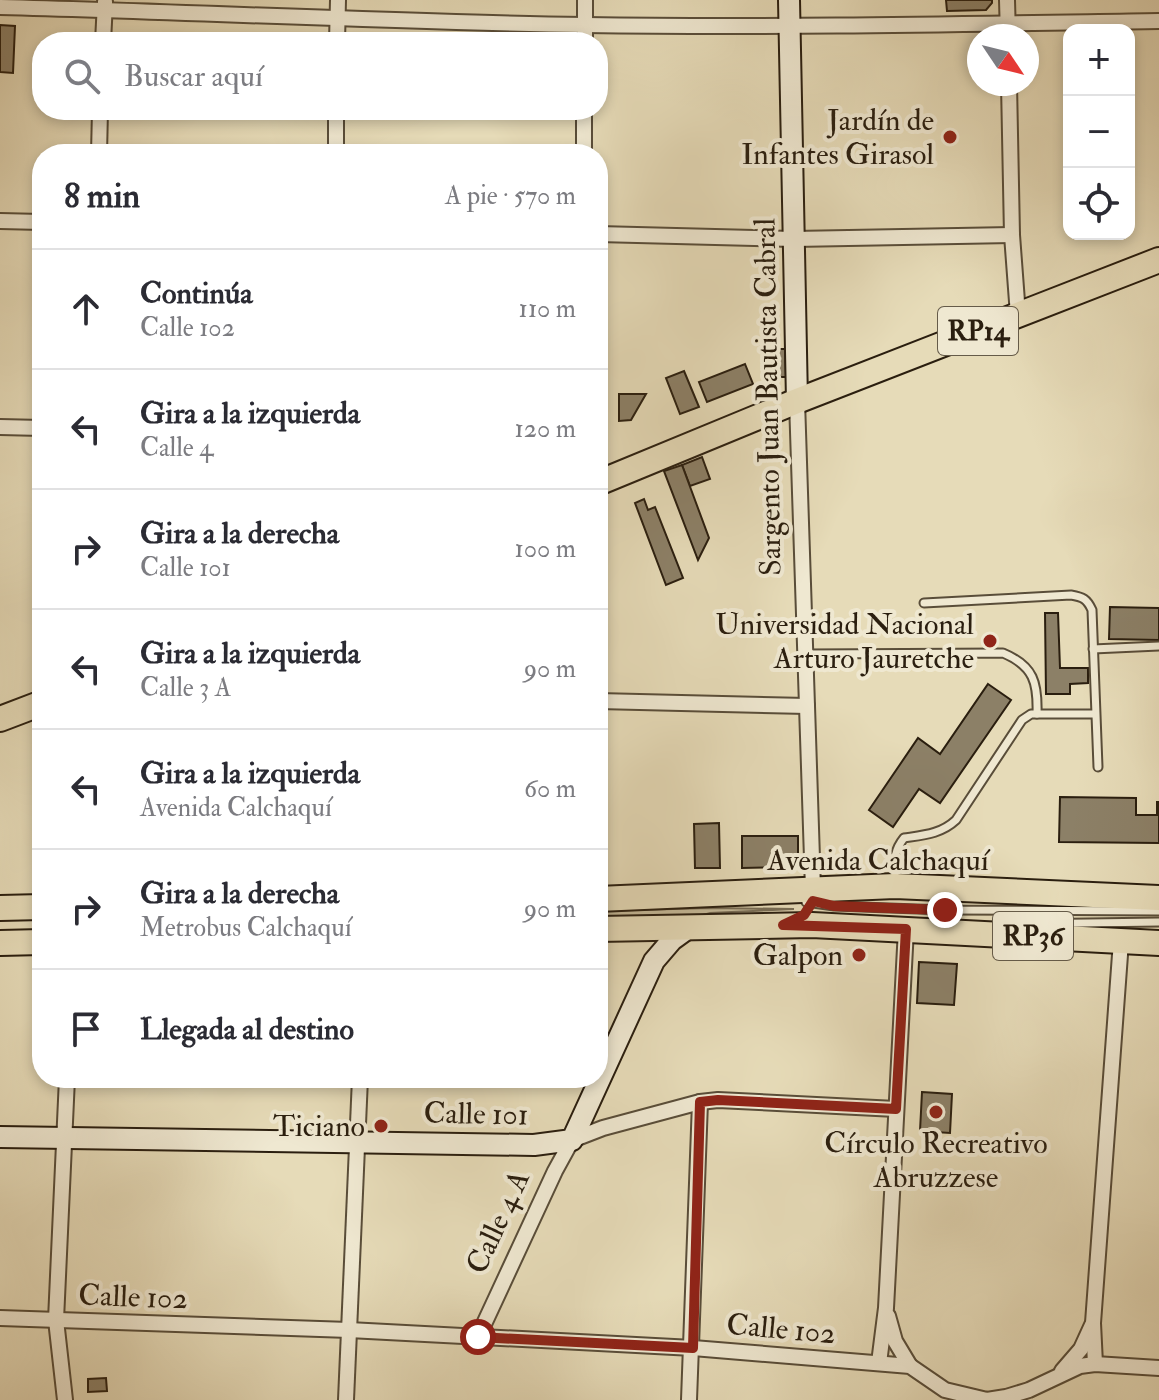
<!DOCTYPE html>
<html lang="es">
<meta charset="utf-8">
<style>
:root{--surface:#fff;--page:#f2f2f3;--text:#2b2b33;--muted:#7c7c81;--line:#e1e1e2}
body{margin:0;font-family:"IM FELL Double Pica",serif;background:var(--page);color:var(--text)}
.controls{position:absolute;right:24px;top:24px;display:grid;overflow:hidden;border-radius:16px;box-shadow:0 4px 12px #0003}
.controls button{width:72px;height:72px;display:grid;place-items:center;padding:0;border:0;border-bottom:2px solid var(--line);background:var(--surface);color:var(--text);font:40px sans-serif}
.compass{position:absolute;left:967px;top:24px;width:72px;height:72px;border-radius:50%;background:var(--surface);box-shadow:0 4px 12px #0003;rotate:125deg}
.stop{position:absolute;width:24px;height:24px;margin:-18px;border:6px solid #8f2418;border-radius:50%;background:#fff}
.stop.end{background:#8f2418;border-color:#fff;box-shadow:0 2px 8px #0008}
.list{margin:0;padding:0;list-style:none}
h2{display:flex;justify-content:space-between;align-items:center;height:104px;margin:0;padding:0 32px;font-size:34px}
h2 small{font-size:26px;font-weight:400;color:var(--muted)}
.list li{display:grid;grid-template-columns:52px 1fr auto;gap:24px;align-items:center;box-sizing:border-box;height:120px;padding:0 32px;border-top:2px solid var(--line)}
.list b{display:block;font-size:30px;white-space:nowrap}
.list p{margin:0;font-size:26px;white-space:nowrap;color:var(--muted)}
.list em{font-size:26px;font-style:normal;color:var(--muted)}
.icon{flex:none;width:44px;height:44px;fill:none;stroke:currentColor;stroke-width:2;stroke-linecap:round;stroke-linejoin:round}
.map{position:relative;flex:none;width:1159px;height:1400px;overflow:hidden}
.search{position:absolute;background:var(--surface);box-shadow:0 4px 12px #0003;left:32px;top:32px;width:576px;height:88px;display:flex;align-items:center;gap:20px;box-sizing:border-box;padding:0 28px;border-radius:32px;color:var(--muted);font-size:30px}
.panel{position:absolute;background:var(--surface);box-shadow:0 4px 12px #0003;left:32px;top:144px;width:576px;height:944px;border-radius:32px}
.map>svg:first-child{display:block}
</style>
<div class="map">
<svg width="1159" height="1400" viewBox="0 0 1159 1400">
<rect width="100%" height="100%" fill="#e6dbb8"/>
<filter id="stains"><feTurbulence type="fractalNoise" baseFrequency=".0025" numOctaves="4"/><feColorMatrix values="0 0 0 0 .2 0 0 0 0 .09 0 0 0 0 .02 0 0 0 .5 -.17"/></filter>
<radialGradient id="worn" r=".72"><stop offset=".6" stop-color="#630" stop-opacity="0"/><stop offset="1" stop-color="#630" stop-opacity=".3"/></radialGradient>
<!-- green -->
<path fill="#c6bb9b" stroke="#786c55" stroke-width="2" d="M710,908L794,909L710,913L696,917L598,919V911Z"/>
<!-- building -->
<g fill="#8c8067" stroke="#2a1e0f" stroke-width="2">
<path d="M946,0H992V3L986,10L947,11Z"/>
<path d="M0,25L15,26L13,73L0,72Z"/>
<path d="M768,349H785L786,377H769Z"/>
<path d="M745,364L753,384L707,402L699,382Z"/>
<path d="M684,371L699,407L680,414L666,378Z"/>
<path d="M619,394H646L631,420L619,421Z"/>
<path d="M702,457L710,479L690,486L682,465Z"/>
<path d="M682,465L709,538L698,560L664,471Z"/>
<path d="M644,499L648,510L655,507L683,578L666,585L635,503Z"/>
<path d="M1110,607L1159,608V640L1109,639Z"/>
<path d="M1045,613H1058L1060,668H1088V683L1070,684V694H1046Z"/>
<path d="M988,684L1011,700L940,803L919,789L893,827L869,810L918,738L940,754Z"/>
<path d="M1060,797L1136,798V815H1157V802H1159V843L1059,842Z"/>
<path d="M719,823L720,868H695L694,824Z"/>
<path d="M742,836H798V860L793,867L742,868Z"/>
<path d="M919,962L957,964L954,1005L917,1003Z"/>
<path d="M922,1092L952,1094L950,1133L920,1131Z"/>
<path d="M106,1378L107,1391L88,1392V1379Z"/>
</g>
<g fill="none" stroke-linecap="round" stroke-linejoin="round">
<!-- lane casing -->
<g stroke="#594d39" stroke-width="11">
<g id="lane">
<path d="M924,603L1071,595C1083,597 1087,599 1092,610L1098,767"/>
<path d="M1093,649L1159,646"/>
<path d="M806,654L1003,653C1034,666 1038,683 1037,714"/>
<path d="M895,881C895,863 892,853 904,838C924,835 941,834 956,820L1022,720L1031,714H1095"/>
<path d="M806,902L834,906L945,910L1159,911"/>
<path d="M1012,924L1159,922"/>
</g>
</g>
<!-- street casing -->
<g stroke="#594d39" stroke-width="18">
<g id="street">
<path d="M1007,0L1008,36"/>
<path d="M0,7C195,12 390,22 585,25C777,28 968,24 1159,21"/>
<path d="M103,42L105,2"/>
<path d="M337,42L338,0"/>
<path d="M585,42V0"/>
<path d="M1009,84L1012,235L1018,315"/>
<path d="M99,154L100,110"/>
<path d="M336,154V110"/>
<path d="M584,154V110"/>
<path d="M0,221L42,222"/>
<path d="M598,234L794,239L1012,235"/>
<path d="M797,401L813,889"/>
<path d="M0,427L42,428"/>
<path d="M598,701L807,706"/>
<path d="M888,1316L895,1341L910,1366"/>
<path d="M0,1318L349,1330L693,1348L910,1366L945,1390L987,1400L1006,1397L1029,1390L1080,1366L1095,1364L1159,1368"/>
<path d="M478,1337L555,1171L572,1140L603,1128L700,1102L718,1100L896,1109"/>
<path d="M879,1363L886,1308L906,929"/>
<path d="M1095,1364L1093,1323L1121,941"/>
<path d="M1062,1371L1081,1349L1092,1325"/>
<path d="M65,1400L56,1320L67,1078"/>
<path d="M346,1400L360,1078"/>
<path d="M689,1400L700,1102"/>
</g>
</g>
<!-- secondary casing -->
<g stroke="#2a1e0f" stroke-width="24">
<g id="secondary">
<path d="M789,0L797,401"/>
<path d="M0,1137L534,1145L572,1140L654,961L672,940L690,927"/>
</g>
</g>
<!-- primary casing -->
<g stroke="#2a1e0f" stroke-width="28">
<g id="primary">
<path d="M598,483L797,401L1159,260"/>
<path d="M0,719L42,703"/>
<path d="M598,899L895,886L1159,898"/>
<path d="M0,908L42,907"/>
<path d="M598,929L812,925L1159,943"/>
<path d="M0,943L42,942"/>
</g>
</g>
<!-- lane -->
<use href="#lane" stroke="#efe8d1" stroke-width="7"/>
<!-- street -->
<use href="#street" stroke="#efe8d1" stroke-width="14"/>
<!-- secondary -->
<use href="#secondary" stroke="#efe8d1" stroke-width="20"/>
<!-- primary -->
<use href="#primary" stroke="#e6dbb8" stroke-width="24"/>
</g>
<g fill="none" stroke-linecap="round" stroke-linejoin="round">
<!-- route -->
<path stroke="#8f2418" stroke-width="10" d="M478,1337L693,1348L700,1102L718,1100L896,1109L906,929L783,925L804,915L813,901L834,906L945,910"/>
</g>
<!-- markers -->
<g fill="#8f2418" stroke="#efe8d1" stroke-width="3">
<circle cx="950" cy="137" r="8"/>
<circle cx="990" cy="641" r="8"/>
<circle cx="859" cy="955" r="8"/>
<circle cx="936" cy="1112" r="8"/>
<circle cx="381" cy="1126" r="8"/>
</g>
<g text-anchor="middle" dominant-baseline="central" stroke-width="8" stroke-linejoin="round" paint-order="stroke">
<!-- shield labels -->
<g fill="#efe8d1" stroke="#655b49" stroke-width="2">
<rect x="938" y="307" width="80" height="48" rx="6"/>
<rect x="993" y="912" width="80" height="48" rx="6"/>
</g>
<g font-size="28" font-weight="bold" fill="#2a1e0f">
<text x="978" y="331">RP14</text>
<text x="1033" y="936">RP36</text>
</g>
<!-- poi labels -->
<g font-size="30" fill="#2a1e0f" stroke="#efe8d1" text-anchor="end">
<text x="934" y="120">Jardín de<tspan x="934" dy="34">Infantes Girasol</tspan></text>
<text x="974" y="624">Universidad Nacional<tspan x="974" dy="34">Arturo Jauretche</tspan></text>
<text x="843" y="955">Galpon</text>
<text x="365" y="1126">Ticiano</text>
<text x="936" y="1143" text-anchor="middle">Círculo Recreativo<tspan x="936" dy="34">Abruzzese</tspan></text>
</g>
<!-- street labels -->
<g font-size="30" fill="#2a1e0f" stroke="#efe8d1">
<text transform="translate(768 397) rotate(-91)">Sargento Juan Bautista Cabral</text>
<text x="878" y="860">Avenida Calchaquí</text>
<text transform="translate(476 1114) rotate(1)">Calle 101</text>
<text transform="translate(498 1222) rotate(-65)">Calle 4 A</text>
<text transform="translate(133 1297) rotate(2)">Calle 102</text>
<text transform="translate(781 1329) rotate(5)">Calle 102</text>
</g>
</g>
<rect width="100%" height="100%" filter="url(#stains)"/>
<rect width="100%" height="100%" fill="url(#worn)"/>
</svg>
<div class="controls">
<button>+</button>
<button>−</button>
<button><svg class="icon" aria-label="locate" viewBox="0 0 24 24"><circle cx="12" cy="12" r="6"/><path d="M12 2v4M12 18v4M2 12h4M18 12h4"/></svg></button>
</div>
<svg class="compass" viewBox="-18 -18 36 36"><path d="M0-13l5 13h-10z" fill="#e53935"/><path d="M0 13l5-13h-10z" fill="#7c7c81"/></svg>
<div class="stop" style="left:478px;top:1337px"></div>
<div class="stop end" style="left:945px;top:910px"></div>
<div class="search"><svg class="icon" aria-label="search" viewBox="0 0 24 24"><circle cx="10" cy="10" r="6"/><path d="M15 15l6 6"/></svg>Buscar aquí</div>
<section class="panel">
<h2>8 min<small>A pie · 570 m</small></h2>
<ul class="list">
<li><svg class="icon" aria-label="ahead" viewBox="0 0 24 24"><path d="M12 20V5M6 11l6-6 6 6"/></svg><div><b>Continúa</b><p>Calle 102</p></div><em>110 m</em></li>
<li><svg class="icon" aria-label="left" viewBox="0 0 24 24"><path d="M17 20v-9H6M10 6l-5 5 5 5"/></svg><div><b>Gira a la izquierda</b><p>Calle 4</p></div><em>120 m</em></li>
<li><svg class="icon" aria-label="right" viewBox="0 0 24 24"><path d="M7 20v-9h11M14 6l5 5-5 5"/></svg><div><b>Gira a la derecha</b><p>Calle 101</p></div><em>100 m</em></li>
<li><svg class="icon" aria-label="left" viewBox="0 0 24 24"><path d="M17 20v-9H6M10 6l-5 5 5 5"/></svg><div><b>Gira a la izquierda</b><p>Calle 3 A</p></div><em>90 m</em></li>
<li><svg class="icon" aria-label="left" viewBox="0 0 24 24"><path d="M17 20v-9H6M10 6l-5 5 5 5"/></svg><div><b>Gira a la izquierda</b><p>Avenida Calchaquí</p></div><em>60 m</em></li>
<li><svg class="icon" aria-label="right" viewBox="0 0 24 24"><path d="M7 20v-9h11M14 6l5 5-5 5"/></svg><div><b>Gira a la derecha</b><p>Metrobus Calchaquí</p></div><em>90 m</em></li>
<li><svg class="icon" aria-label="arrive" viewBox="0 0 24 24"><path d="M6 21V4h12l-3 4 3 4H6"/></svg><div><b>Llegada al destino</b></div></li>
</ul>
</section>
</div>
